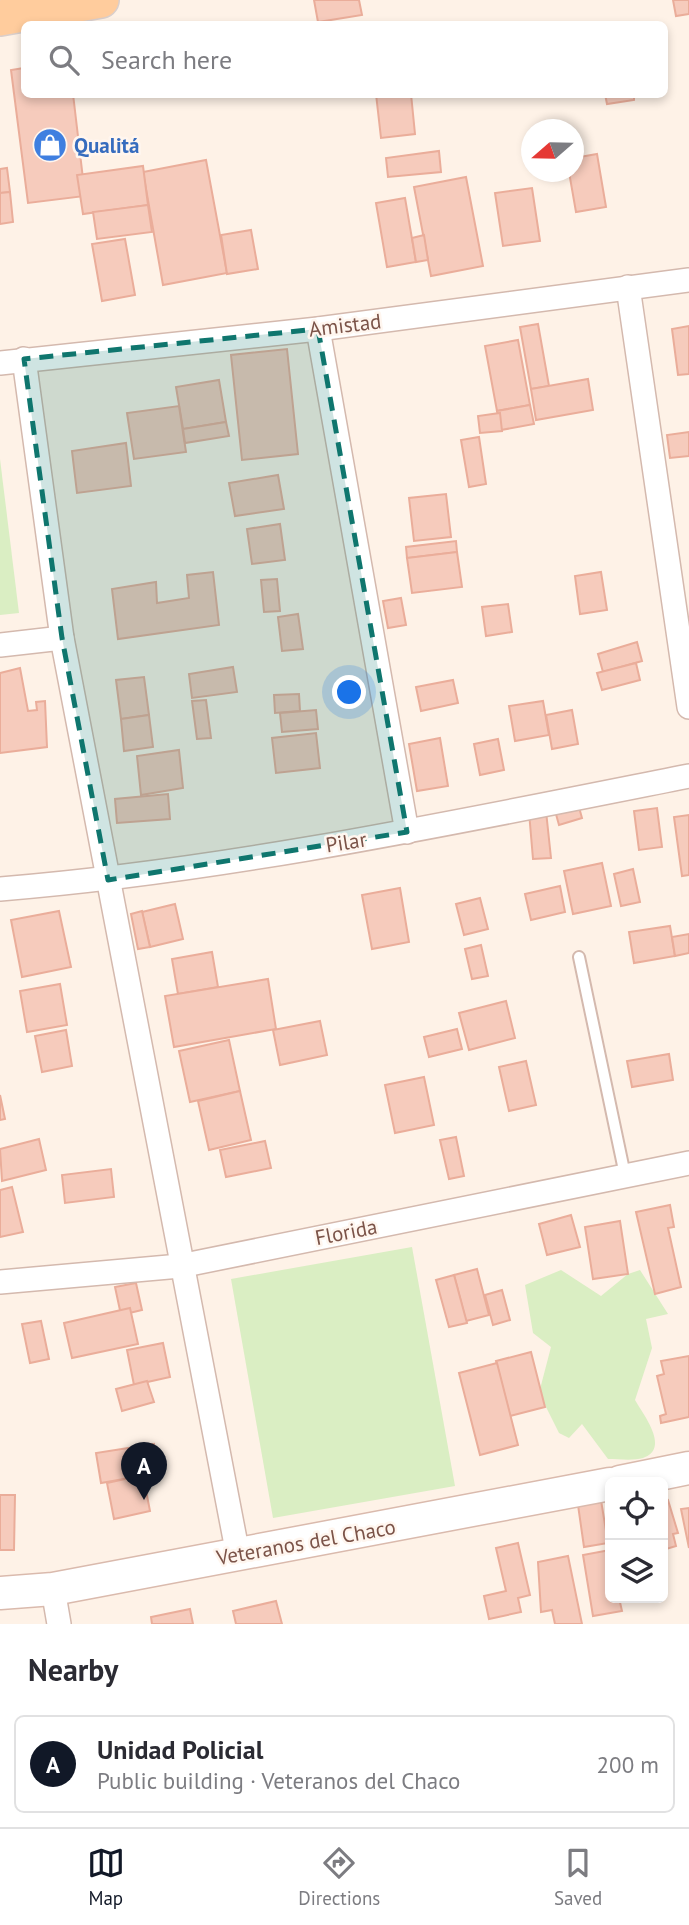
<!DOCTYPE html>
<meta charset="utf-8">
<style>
:root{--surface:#fff;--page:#f7f7f7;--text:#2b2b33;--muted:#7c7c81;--line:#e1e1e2;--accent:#111827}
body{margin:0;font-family:"PT Sans",sans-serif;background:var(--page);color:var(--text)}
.controls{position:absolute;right:21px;bottom:21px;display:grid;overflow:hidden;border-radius:10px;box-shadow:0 4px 10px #0003}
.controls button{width:63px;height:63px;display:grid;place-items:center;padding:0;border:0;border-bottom:2px solid var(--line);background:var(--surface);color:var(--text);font:35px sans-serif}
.compass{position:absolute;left:521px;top:119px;width:63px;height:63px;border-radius:50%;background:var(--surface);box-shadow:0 4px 10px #0003;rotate:250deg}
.you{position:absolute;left:350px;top:693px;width:24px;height:24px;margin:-18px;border:5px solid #fff;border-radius:50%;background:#1a73e8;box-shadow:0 0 0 10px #1a73e833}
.badge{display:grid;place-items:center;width:46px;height:46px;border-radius:50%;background:var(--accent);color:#fff;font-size:23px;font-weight:700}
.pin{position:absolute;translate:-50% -58px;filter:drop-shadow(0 2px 4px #0008)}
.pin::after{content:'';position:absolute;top:37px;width:24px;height:21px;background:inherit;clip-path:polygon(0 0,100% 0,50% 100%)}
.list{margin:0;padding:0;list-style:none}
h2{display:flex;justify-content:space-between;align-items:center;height:91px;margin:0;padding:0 28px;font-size:30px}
h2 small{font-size:23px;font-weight:400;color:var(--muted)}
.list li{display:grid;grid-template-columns:46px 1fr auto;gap:21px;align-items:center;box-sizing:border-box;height:98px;margin:0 14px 14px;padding:0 14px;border:2px solid var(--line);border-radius:10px}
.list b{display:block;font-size:26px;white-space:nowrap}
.list p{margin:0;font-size:23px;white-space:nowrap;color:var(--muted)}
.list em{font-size:23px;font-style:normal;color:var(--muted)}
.icon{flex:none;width:38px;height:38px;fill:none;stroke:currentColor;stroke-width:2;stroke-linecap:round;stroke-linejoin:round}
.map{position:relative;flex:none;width:689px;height:1624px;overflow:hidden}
.search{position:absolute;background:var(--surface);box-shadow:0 4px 10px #0003;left:21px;right:21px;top:21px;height:77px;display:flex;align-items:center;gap:18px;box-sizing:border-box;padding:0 24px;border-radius:10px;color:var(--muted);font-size:26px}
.sheet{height:203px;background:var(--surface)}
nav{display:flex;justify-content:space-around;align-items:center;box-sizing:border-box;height:98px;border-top:2px solid var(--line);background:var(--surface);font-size:19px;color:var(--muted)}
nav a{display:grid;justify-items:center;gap:4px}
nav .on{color:var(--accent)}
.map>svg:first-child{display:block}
</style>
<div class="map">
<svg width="689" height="1624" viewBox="0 0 689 1624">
<rect width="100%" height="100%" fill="#fef2e7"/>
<!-- green -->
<g fill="#daeec3">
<path d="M0,459L19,613L0,615Z"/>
<path d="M412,1247L455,1486L273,1518L231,1279Z"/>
<path d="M561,1270L601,1296L628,1274L640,1270L668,1314L646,1319L652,1348L635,1400C643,1414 671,1449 643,1458C633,1461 618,1459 608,1459L582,1424L569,1438L559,1433L539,1393L551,1347L533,1333L525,1285Z"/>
</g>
<!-- building -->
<g fill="#f6cbbc" stroke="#eaad9a" stroke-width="2">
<path d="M314,0H359L362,15L318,22Z"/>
<path d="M673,0H689V14L676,16Z"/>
<path d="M24,68V94H73L85,196L28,203L11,70Z"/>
<path d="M376,94H411L415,134L381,138Z"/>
<path d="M605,94H634V100L607,104Z"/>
<path d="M439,151L441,172L388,177L386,158Z"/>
<path d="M597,154L606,207L576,212L569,172H574V158Z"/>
<path d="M206,160L227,273L163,285L143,172Z"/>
<path d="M143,166L148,205L83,214L77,175Z"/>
<path d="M7,168L10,192L0,193V169Z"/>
<path d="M466,177L483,266L431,276L414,187Z"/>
<path d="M532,188L540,241L503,246L495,193Z"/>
<path d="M10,192L13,222L0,224V193Z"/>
<path d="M405,198L416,262L387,267L376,203Z"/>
<path d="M148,205L152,232L97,239L93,212Z"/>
<path d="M251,230L258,269L227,274L221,235Z"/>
<path d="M424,235L428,260L416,262L412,238Z"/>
<path d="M125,239L135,295L102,301L92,244Z"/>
<path d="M538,324L549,386L531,389L520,327Z"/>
<path d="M689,326V374L678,375L672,329Z"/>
<path d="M518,340L530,405L497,411L485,346Z"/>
<path d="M287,349L298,454L242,460L231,355Z"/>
<path d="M588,379L593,410L536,420L531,389Z"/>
<path d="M219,380L226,422L183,429L176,387Z"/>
<path d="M530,405L534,424L501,430L497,411Z"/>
<path d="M179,406L186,452L134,459L127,413Z"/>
<path d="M500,413L502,431L480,433L478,416Z"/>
<path d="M226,422L229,436L185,443L183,429Z"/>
<path d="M689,432V456L670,458L667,435Z"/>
<path d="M479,437L486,484L469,487L461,440Z"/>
<path d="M126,443L131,486L77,493L72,451Z"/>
<path d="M278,475L284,509L235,516L229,483Z"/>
<path d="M446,494L451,537L414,541L409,498Z"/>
<path d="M280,524L285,560L252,564L247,529Z"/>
<path d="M456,541L457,552L407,558L406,547Z"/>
<path d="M457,552L462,587L412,593L407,558Z"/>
<path d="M213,572L219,625L118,639L112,589L156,582L157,603L189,598L187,575Z"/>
<path d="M601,572L607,610L580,614L575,576Z"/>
<path d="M277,579L280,611L264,612L261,580Z"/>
<path d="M401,598L406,625L388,628L383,601Z"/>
<path d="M508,604L512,632L486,636L482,607Z"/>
<path d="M298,614L303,649L282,651L278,617Z"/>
<path d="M637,642L642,661L603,672L598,654Z"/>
<path d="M636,663L640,680L602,690L597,673Z"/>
<path d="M233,667L237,692L192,698L189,674Z"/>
<path d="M20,668L28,711L37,710L36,702L45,701L47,747L0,753V673Z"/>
<path d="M144,677L149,715L121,719L116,680Z"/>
<path d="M453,680L458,703L421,711L416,687Z"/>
<path d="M299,694L300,711L275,713L274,695Z"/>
<path d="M206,700L211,738L197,739L192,701Z"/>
<path d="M543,701L549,735L515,741L509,706Z"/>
<path d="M316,710L318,729L282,732L280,713Z"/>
<path d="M572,710L578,744L552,749L546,715Z"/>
<path d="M149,715L153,747L124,751L121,719Z"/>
<path d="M316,733L320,768L276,773L272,738Z"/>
<path d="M440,738L448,786L417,791L409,744Z"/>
<path d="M498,739L504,770L480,775L474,744Z"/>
<path d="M179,750L183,788L141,795L137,756Z"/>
<path d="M168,794L170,819L117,823L115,799Z"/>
<path d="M577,800L582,818L559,825L554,807Z"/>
<path d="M657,808L662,847L639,850L634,811Z"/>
<path d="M546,811L551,858L533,859L529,812Z"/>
<path d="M689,815V875L682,876L674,817Z"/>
<path d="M602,863L611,906L573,914L564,871Z"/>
<path d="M633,869L640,902L621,906L614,874Z"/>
<path d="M560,886L565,912L531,920L525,894Z"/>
<path d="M400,888L409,942L372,949L362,895Z"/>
<path d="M480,898L488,929L464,935L456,904Z"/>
<path d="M175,904L183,939L150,947L142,912Z"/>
<path d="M59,911L71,967L22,977L11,920Z"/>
<path d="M142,911L150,947L138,949L131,914Z"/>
<path d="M670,926L675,956L634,963L629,932Z"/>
<path d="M689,934V953L675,956L672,937Z"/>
<path d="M481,945L488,976L472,979L465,949Z"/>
<path d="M212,952L218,987L178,994L172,959Z"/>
<path d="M268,979L276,1029L174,1047L165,996Z"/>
<path d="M60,984L67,1025L27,1032L20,991Z"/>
<path d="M506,1001L515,1038L469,1050L459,1013Z"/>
<path d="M320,1021L327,1055L280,1065L273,1030Z"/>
<path d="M457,1029L462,1049L429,1057L424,1037Z"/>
<path d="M66,1030L72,1066L42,1072L35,1036Z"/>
<path d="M229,1040L240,1091L190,1102L179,1051Z"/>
<path d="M669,1054L673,1080L632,1087L627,1061Z"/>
<path d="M526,1061L536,1105L509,1111L499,1067Z"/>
<path d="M424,1077L434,1125L395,1133L385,1085Z"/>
<path d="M240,1091L251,1140L209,1150L198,1101Z"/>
<path d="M0,1095L5,1119L0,1120Z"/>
<path d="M456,1137L464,1176L449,1179L440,1140Z"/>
<path d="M39,1139L46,1170L2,1181L0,1149Z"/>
<path d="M265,1141L271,1168L226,1177L220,1150Z"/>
<path d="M111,1169L114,1197L65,1203L62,1175Z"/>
<path d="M12,1187L23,1232L0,1237V1190Z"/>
<path d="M670,1205L674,1227L668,1228L681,1287L655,1294L636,1212Z"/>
<path d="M571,1215L580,1247L547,1255L539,1224Z"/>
<path d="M620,1221L628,1274L593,1279L585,1227Z"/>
<path d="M477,1269L489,1315L466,1321L454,1275Z"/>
<path d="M454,1275L467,1323L449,1327L436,1280Z"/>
<path d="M136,1283L142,1310L121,1315L115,1287Z"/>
<path d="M502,1290L510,1320L493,1325L485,1295Z"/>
<path d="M130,1308L138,1344L72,1358L64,1323Z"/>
<path d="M41,1321L49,1359L30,1363L22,1324Z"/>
<path d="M163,1343L170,1377L134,1385L127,1350Z"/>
<path d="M531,1352L545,1407L510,1416L496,1361Z"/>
<path d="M689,1356V1417L661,1423L660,1416L666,1414L657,1376L664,1374L661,1361Z"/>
<path d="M497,1363L518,1445L480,1455L459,1373Z"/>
<path d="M147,1381L154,1402L122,1411L116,1389Z"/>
<path d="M154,1444L158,1473L101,1483L96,1453Z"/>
<path d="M143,1475L150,1511L114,1519L107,1483Z"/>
<path d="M600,1494L608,1543L584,1547L577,1498Z"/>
<path d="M0,1495H15L14,1550H0Z"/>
<path d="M668,1500L678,1533L673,1534L676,1546L663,1550V1502Z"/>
<path d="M689,1508V1548L681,1509Z"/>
<path d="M518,1543L530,1595L518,1598L521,1612L489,1619L484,1596L506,1591L496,1548Z"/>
<path d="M610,1550V1598H619L622,1611L593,1616L583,1555Z"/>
<path d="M568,1556L582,1624H555L552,1610L541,1612L538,1562Z"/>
<path d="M276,1601L282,1624H236L233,1611Z"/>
<path d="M190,1609L193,1624H152L151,1617Z"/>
</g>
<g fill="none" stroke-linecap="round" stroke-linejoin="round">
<!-- lane casing -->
<g stroke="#d4b9ae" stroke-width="14">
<path id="lane" d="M579,957L625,1175"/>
</g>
<!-- street casing -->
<g stroke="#d4b9ae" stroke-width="26">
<g id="street">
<path d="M628,287L689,707"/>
<path d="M318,329L407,832"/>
<path d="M24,359L62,638L238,1555"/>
<path d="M0,363L318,329L689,280"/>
<path d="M0,645L62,638"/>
<path d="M0,889C232,870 461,821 689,776"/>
<path d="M0,1282L180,1266L689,1163"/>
<path d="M53,1589L59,1624"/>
</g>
</g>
<!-- secondary casing -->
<g stroke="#dabaad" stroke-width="35">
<g id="secondary">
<path d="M620,1482L689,1468"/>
<path d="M0,1593L53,1589L610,1484"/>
</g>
</g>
<!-- primary casing -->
<g stroke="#dacfcc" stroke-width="38">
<path id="primary" d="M0,18L101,0"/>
</g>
<!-- lane -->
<use href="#lane" stroke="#fff" stroke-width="10"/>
<!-- street -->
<use href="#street" stroke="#fff" stroke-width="23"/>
<!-- secondary -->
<use href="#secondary" stroke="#fff" stroke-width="32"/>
<!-- primary -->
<use href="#primary" stroke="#ffcc9d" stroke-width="35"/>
</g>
<!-- marked area -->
<path fill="#0f766e" fill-opacity="0.2" stroke="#0f766e" stroke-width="5" stroke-dasharray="14 9" stroke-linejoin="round" d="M318,329L407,832L108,880L62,638L24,359Z"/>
<!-- icons -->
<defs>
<g id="shop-disc" transform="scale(1.75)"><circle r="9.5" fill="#3f7fe0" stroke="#fff6ef"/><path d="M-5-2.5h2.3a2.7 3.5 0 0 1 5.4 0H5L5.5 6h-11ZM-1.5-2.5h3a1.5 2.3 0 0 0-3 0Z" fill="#fff"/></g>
</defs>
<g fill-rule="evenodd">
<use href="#shop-disc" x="50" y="145"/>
</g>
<g text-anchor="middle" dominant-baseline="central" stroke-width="5" stroke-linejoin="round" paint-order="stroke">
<!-- shop labels -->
<g font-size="21" font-weight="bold" fill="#366cbe" stroke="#fff6ef" text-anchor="start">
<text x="74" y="145">Qualitá</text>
</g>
<!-- street labels -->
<g font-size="21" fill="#7b5348" stroke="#fff6ef">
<text transform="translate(345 325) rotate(-7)">Amistad</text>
<text transform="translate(346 842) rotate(-9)">Pilar</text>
<text transform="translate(346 1232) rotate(-11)">Florida</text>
<text transform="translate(306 1542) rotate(-10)">Veteranos del Chaco</text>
</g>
</g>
</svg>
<div class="controls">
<button><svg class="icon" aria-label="locate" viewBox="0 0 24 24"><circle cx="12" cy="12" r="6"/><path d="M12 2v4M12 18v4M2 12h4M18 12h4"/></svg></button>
<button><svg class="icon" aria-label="layers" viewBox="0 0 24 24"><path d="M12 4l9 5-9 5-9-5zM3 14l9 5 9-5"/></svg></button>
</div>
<svg class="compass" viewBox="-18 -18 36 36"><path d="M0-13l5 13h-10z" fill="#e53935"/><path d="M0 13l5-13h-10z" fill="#7c7c81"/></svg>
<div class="you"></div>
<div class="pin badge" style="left:144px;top:1500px">A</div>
<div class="search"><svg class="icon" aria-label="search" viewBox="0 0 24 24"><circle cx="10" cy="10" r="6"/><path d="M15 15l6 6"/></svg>Search here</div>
</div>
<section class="sheet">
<h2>Nearby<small></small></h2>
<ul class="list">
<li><span class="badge">A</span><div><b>Unidad Policial</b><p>Public building · Veteranos del Chaco</p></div><em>200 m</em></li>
</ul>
</section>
<nav>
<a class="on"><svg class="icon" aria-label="map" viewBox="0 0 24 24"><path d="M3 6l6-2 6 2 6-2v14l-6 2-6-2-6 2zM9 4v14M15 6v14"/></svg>Map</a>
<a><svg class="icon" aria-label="directions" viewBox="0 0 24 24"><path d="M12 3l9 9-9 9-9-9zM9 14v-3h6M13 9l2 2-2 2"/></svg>Directions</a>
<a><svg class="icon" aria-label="saved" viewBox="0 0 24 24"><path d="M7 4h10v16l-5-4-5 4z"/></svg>Saved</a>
</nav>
